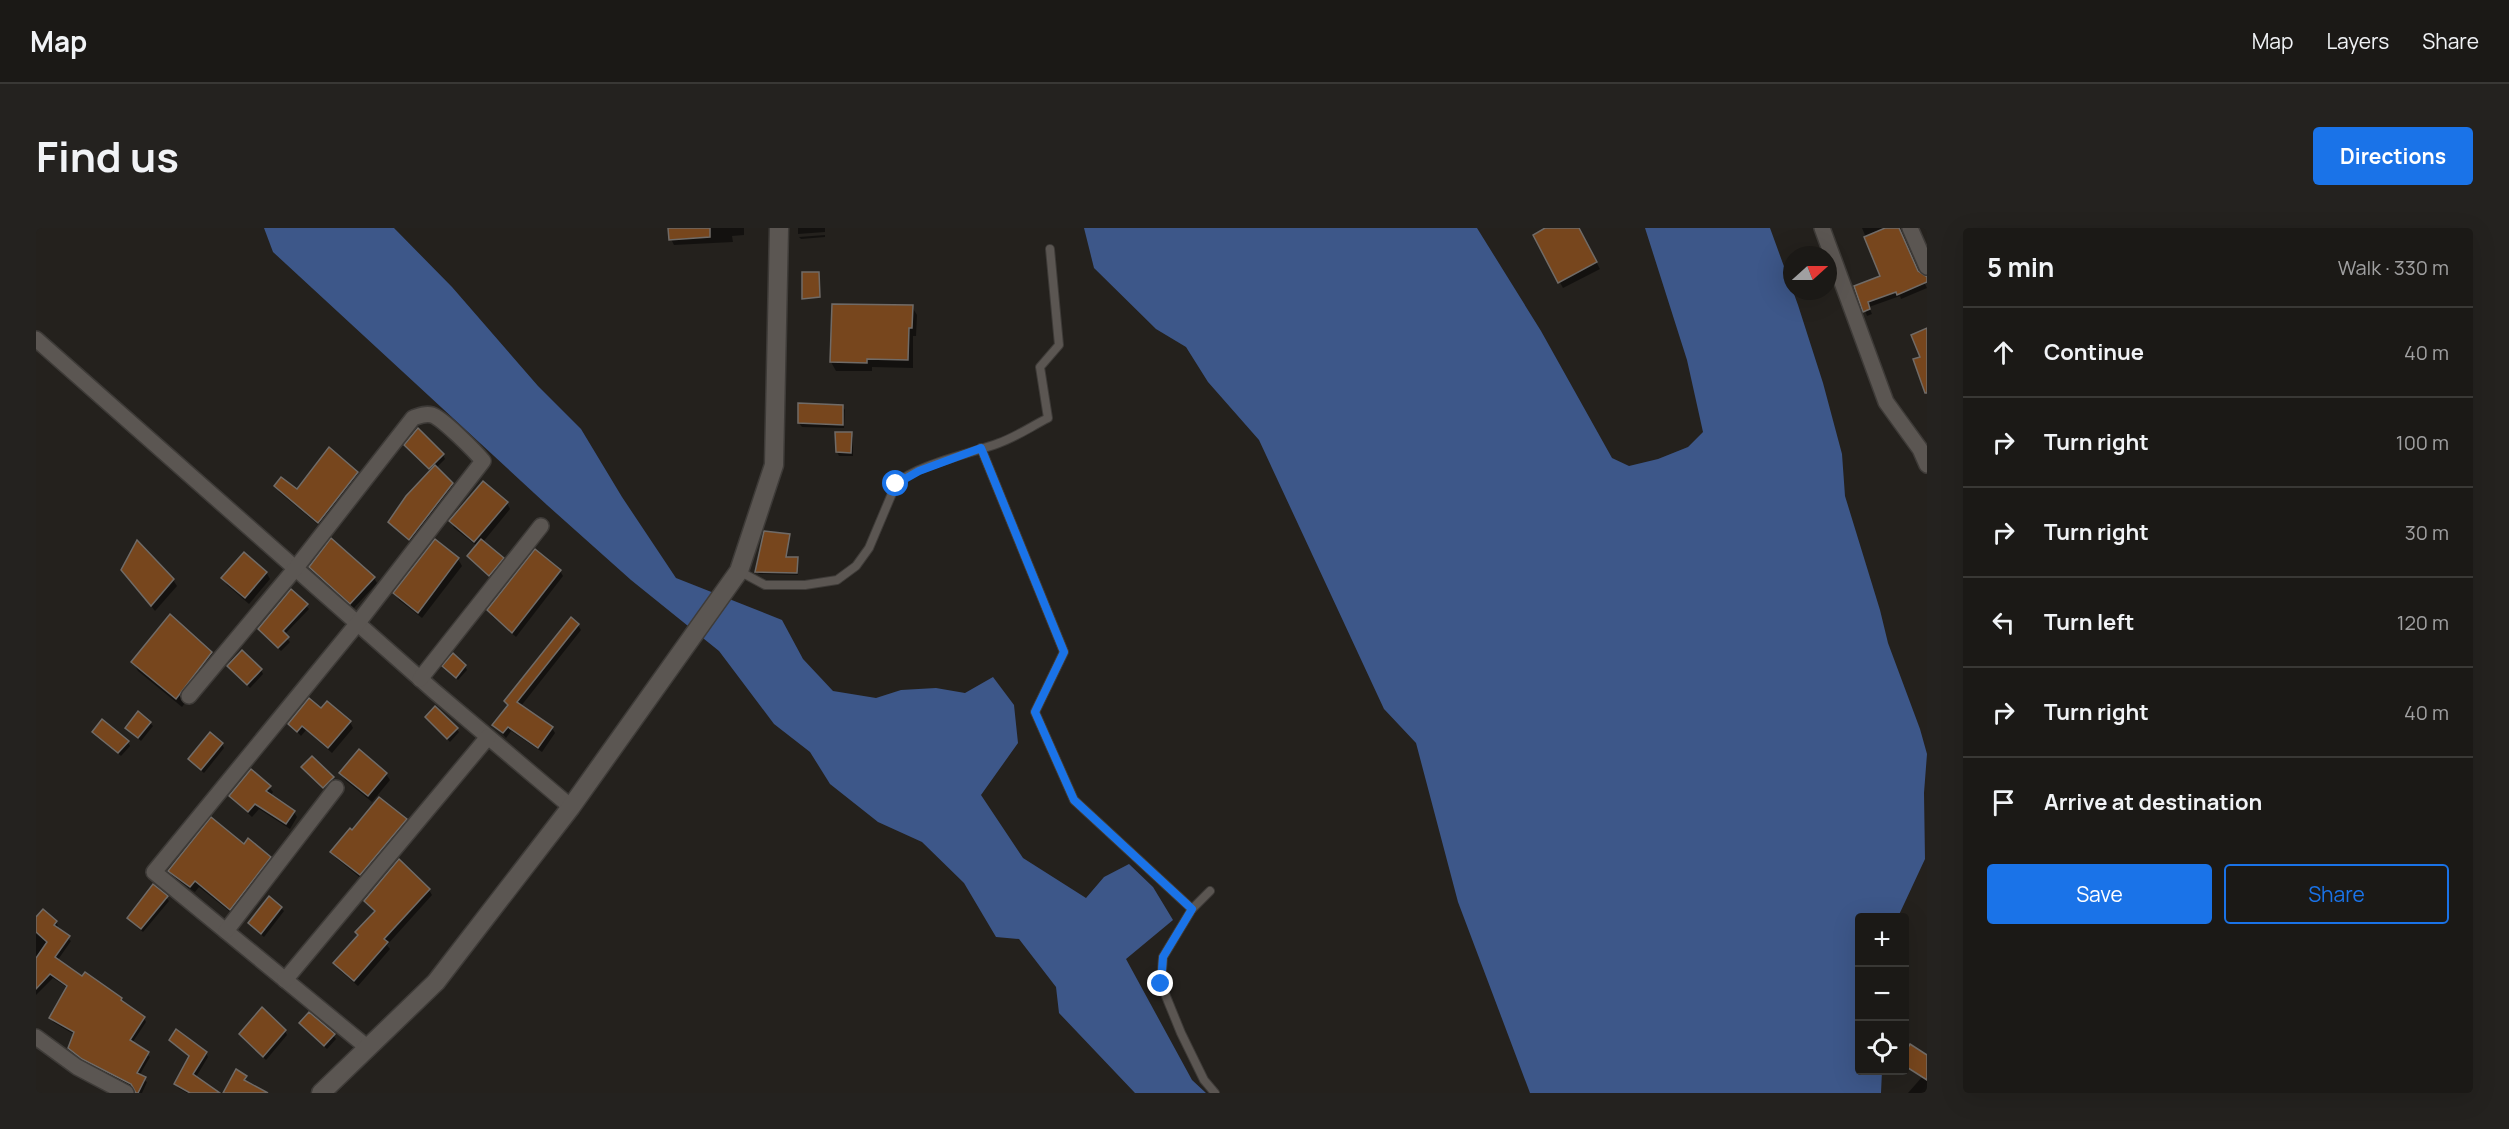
<!DOCTYPE html>
<meta charset="utf-8">
<style>
:root{--surface:#1b1916;--page:#24221f;--text:#f1f3f6;--muted:#a0a0a1;--line:#393835;--accent:#1a73e8}
body{margin:0;font-family:Manrope,sans-serif;background:var(--page);color:var(--text)}
.controls{position:absolute;right:18px;bottom:18px;display:grid;overflow:hidden;border-radius:6px;box-shadow:0 6px 24px #0002}
.controls button{width:54px;height:54px;display:grid;place-items:center;padding:0;border:0;border-bottom:2px solid var(--line);background:var(--surface);color:var(--text);font:30px sans-serif}
.compass{position:absolute;left:1747px;top:18px;width:54px;height:54px;border-radius:50%;background:var(--surface);box-shadow:0 6px 24px #0002;rotate:69deg}
.stop{position:absolute;width:18px;height:18px;margin:-14px;border:4px solid #1a73e8;border-radius:50%;background:#fff}
.stop.end{background:#1a73e8;border-color:#fff;box-shadow:0 2px 6px #0008}
.list{margin:0;padding:0;list-style:none}
h2{display:flex;justify-content:space-between;align-items:center;height:78px;margin:0;padding:0 24px;font-size:26px}
h2 small{font-size:20px;font-weight:400;color:var(--muted)}
.list li{display:grid;grid-template-columns:39px 1fr auto;gap:18px;align-items:center;box-sizing:border-box;height:90px;padding:0 24px;border-top:2px solid var(--line)}
.list b{display:block;font-size:22px;white-space:nowrap}
.list em{font-size:20px;font-style:normal;color:var(--muted)}
.actions{display:flex;gap:12px;padding:18px 24px}
.actions a{flex:1;padding:14px 0;border:2px solid var(--accent);border-radius:6px;text-align:center;font-size:21px;color:var(--accent)}
.actions .main{background:var(--accent);color:#fff}
.icon{flex:none;width:33px;height:33px;fill:none;stroke:currentColor;stroke-width:2;stroke-linecap:round;stroke-linejoin:round}
.map{position:relative;flex:none;width:1891px;height:865px;overflow:hidden;border-radius:6px}
header{display:flex;align-items:center;gap:36px;box-sizing:border-box;height:84px;padding:0 30px;background:var(--surface);border-bottom:2px solid var(--line)}
header strong{font-size:28px}
nav{display:flex;gap:33px;margin-inline-start:auto;font-size:21px}
.intro{display:flex;align-items:center;justify-content:space-between;box-sizing:border-box;height:144px;padding:0 36px}
h1{margin:0;font-size:42px}
.button{padding:15px 27px;border-radius:6px;background:var(--accent);color:#fff;font-size:21px;font-weight:700}
main{display:flex;gap:36px;padding:0 36px}
aside{flex:1;background:var(--surface);border-radius:6px;box-shadow:0 6px 24px #0002}
.map>svg:first-child{display:block}
</style>
<header>
<strong>Map</strong>
<nav><a>Map</a><a>Layers</a><a>Share</a></nav>
</header>
<div class="intro"><h1>Find us</h1><a class="button">Directions</a></div>
<main>
<div class="map">
<svg width="1891" height="865" viewBox="0 0 1891 865">
<rect width="100%" height="100%" fill="#24211d"/>
<!-- water -->
<g fill="#3d5789">
<path d="M228,0H358L416,59L502,158L545,201L586,269L640,350L746,392L767,431L797,463L840,470L865,462L900,460L929,465L957,449L978,477L982,515L945,567L987,630L1050,670L1068,649L1093,636L1117,659L1137,692L1090,731L1156,852L1170,865H1099L1023,785L1020,759L983,711L960,709L928,655L886,614L842,594L794,556L774,524L738,496L683,423L595,352L511,277L237,24Z"/>
<path d="M1048,0H1441L1505,103L1576,230L1593,238L1622,231L1652,219L1667,204L1651,132L1609,0H1734L1762,77L1787,155L1806,226L1809,268L1844,382L1852,415L1884,501L1891,526L1888,565L1889,631L1862,689L1824,690V842L1846,843L1845,865H1494L1422,674L1380,515L1348,481L1223,212L1172,154L1150,119L1120,101L1058,40Z"/>
</g>
<!-- shadow -->
<g fill="#0007">
<path d="M634,0H708V7L696,8L697,14L638,17L635,11Z"/>
<path d="M762,0H789V4L762,6Z"/>
<path d="M1513,0H1542L1564,41L1527,60L1499,7Z"/>
<path d="M1826,0H1862L1891,60L1865,71L1864,68L1833,79L1836,86L1831,88L1820,59L1846,48Z"/>
<path d="M789,7V9L765,11L763,9Z"/>
<path d="M876,79L881,87L880,108H877V140L836,139V143H800L795,134Z"/>
<path d="M806,178L809,182L808,200L766,199L763,195Z"/>
<path d="M815,206L817,210V228H803L801,224Z"/>
<path d="M293,221L321,245L325,251L286,300L243,264L240,258L261,263Z"/>
<path d="M373,221L407,227L409,231L400,240L420,262L377,317L354,294L395,243Z"/>
<path d="M471,275L474,281L447,314L469,334L456,350L436,332L441,318L418,300L415,293Z"/>
<path d="M753,308L751,330L762,331V347L723,346L721,344Z"/>
<path d="M399,313L422,331L426,338L386,390L363,372L359,365Z"/>
<path d="M275,339L338,350L341,355L318,380L278,345Z"/>
<path d="M87,342L137,352L141,358L119,383Z"/>
<path d="M524,343L527,348L480,409L456,388L453,382Z"/>
<path d="M230,344L234,351L213,376L191,357L187,351Z"/>
<path d="M256,363L273,381L248,407L254,414L245,423L226,405Z"/>
<path d="M542,397L545,402L485,478L516,500L519,505L506,524L475,503L470,510L458,497L473,478L469,473Z"/>
<path d="M175,425L180,434L146,479L102,443L97,434Z"/>
<path d="M193,438L225,442L227,446L214,460Z"/>
<path d="M408,438H429L431,442L422,452Z"/>
<path d="M286,482L314,494L317,500L296,525L270,502L265,508L254,496Z"/>
<path d="M391,489L420,500L423,504L414,514Z"/>
<path d="M114,495L117,498L105,513L91,500Z"/>
<path d="M57,504L92,514L94,518L85,528Z"/>
<path d="M186,516L188,520L168,545L156,535L154,531Z"/>
<path d="M269,543L297,550L299,554L290,563Z"/>
<path d="M305,545L350,546L354,552L336,574L309,552Z"/>
<path d="M233,559L237,564L234,568L258,584L261,589L254,601L223,581L216,589L194,568Z"/>
<path d="M369,592L373,599L328,653L300,630L296,624L317,604Z"/>
<path d="M208,618L234,630L237,636L198,687L163,659L159,664L137,649L134,643Z"/>
<path d="M393,662L396,667L351,717L354,721L322,758L302,741L299,735L340,685L330,673Z"/>
<path d="M130,669L133,673L107,704L95,694L93,690Z"/>
<path d="M245,680L248,683L228,709L216,699L214,695Z"/>
<path d="M0,692L20,694L22,698L20,700L35,713L21,733L47,750L85,771L108,790L110,794L96,815L114,829L103,848L111,854L106,865H101L98,860L50,834L36,824L34,820L39,807L17,794L15,790L32,760L17,750L0,767Z"/>
<path d="M267,799L297,807L300,811L291,821Z"/>
<path d="M249,803L251,807L230,832L207,810Z"/>
<path d="M135,812L170,825L172,829L160,849L182,865H151L142,860L140,856L154,830Z"/>
<path d="M1875,818L1891,827V865H1872L1886,849L1868,838V829Z"/>
</g>
<!-- building -->
<g fill="#77461d" stroke="#706b67" stroke-width="1.5">
<path d="M632,0H674V9L633,12Z"/>
<path d="M1509,0H1543L1561,34L1522,55L1497,7Z"/>
<path d="M1849,0H1863L1882,43L1891,49V54L1861,67L1860,64L1832,74L1834,81L1827,84L1818,58L1844,48L1828,9Z"/>
<path d="M766,44H783L784,69L766,71Z"/>
<path d="M796,76L877,77L876,100H873L872,132L831,131V135L794,134Z"/>
<path d="M1891,100V165H1889L1877,131L1884,129L1875,107Z"/>
<path d="M762,175L807,177V197L762,195Z"/>
<path d="M382,200L408,226L393,241L368,217Z"/>
<path d="M799,204H816L815,225L800,224Z"/>
<path d="M293,219L322,244L282,295L238,258L245,249L261,261Z"/>
<path d="M399,237L417,255L373,312L352,294L370,268Z"/>
<path d="M447,253L472,274L438,314L413,293Z"/>
<path d="M728,303L754,306L750,329H762L761,345L719,344Z"/>
<path d="M295,310L339,349L314,376L273,339Z"/>
<path d="M399,311L423,330L382,385L357,365Z"/>
<path d="M445,311L468,330L453,348L431,328Z"/>
<path d="M101,312L138,351L115,378L85,342Z"/>
<path d="M499,321L525,342L476,405L451,382Z"/>
<path d="M208,324L231,344L209,370L185,350Z"/>
<path d="M255,361L272,376L247,403L253,409L242,420L222,401Z"/>
<path d="M134,386L176,424L140,471L95,434Z"/>
<path d="M535,389L543,396L481,474L517,499L502,520L472,499L467,505L456,497L472,477L468,473Z"/>
<path d="M206,422L226,441L211,457L191,438Z"/>
<path d="M417,425L430,437L420,450L406,438Z"/>
<path d="M273,470L285,480L291,473L315,493L292,520L266,498L261,504L252,496Z"/>
<path d="M399,478L422,500L411,511L389,489Z"/>
<path d="M102,483L115,494L102,510L89,500Z"/>
<path d="M66,491L93,513L82,525L56,504Z"/>
<path d="M174,504L187,515L165,542L152,531Z"/>
<path d="M323,521L351,545L332,568L303,545Z"/>
<path d="M276,528L298,549L287,560L265,539Z"/>
<path d="M215,541L235,558L230,563L259,583L250,596L219,576L212,584L193,568Z"/>
<path d="M343,569L371,591L324,647L294,624L314,600L316,602Z"/>
<path d="M175,589L208,616L212,610L235,629L194,682L159,653L154,659L132,643Z"/>
<path d="M363,631L394,661L348,711L352,714L318,753L297,735L322,707L319,704L339,683L328,673Z"/>
<path d="M117,656L132,668L105,701L91,690Z"/>
<path d="M233,668L246,679L225,706L212,695Z"/>
<path d="M7,681L21,693L18,697L34,708L19,729L46,748L49,744L86,770L85,772L109,789L94,812L113,824L101,845L110,849L102,865H100L95,856L46,831L32,820L38,804L13,790L31,758L14,746L0,761V730L11,714L0,704V689Z"/>
<path d="M226,779L250,802L227,829L203,806Z"/>
<path d="M273,784L299,806L288,818L263,795Z"/>
<path d="M140,801L171,824L157,846L184,865H154L138,856L153,828L133,812Z"/>
<path d="M1874,816L1891,827V852L1869,838V826Z"/>
<path d="M200,841L211,848L208,852L232,865H187Z"/>
</g>
<g fill="none" stroke-linecap="round" stroke-linejoin="round">
<!-- lane casing -->
<g stroke="#3e3b38" stroke-width="10">
<g id="lane">
<path d="M945,220L1028,424L999,484L1038,572L1156,681L1127,729L1125,756L1145,805L1168,852L1179,865"/>
<path d="M703,343L729,357H769L801,352L820,338L833,320L860,256C879,237 937,225 963,215C980,209 996,198 1012,190L1004,139L1023,117L1014,21"/>
<path d="M1156,681L1174,663"/>
</g>
</g>
<!-- street casing -->
<g stroke="#3e3b38" stroke-width="18">
<g id="street">
<path d="M1786,0L1850,174L1884,221L1891,237"/>
<path d="M1874,0L1891,39"/>
<path d="M0,111L398,463L535,579"/>
<path d="M384,451L505,298"/>
<path d="M153,468L259,341L377,190C383,188 389,185 396,187C406,190 439,223 447,233L321,396L118,644L332,820"/>
<path d="M190,703L300,560"/>
<path d="M249,752L452,509"/>
<path d="M0,809L41,839L90,865"/>
</g>
</g>
<!-- secondary casing -->
<g stroke="#3e3b38" stroke-width="21">
<path id="secondary" d="M285,865L400,754L535,579L703,343L738,237L743,0"/>
</g>
<!-- lane -->
<use href="#lane" stroke="#5b5652" stroke-width="8"/>
<!-- street -->
<use href="#street" stroke="#5b5652" stroke-width="15"/>
<!-- secondary -->
<use href="#secondary" stroke="#5b5652" stroke-width="18"/>
</g>
<g fill="none" stroke-linecap="round" stroke-linejoin="round">
<!-- route -->
<path stroke="#1a73e8" stroke-width="8" d="M860,256L883,243L945,220L1028,424L999,484L1038,572L1156,681L1127,729L1125,756"/>
</g>
</svg>
<div class="controls">
<button>+</button>
<button>−</button>
<button><svg class="icon" aria-label="locate" viewBox="0 0 24 24"><circle cx="12" cy="12" r="6"/><path d="M12 2v4M12 18v4M2 12h4M18 12h4"/></svg></button>
</div>
<svg class="compass" viewBox="-18 -18 36 36"><path d="M0-13l5 13h-10z" fill="#e53935"/><path d="M0 13l5-13h-10z" fill="#a0a0a1"/></svg>
<div class="stop" style="left:860px;top:256px"></div>
<div class="stop end" style="left:1125px;top:756px"></div>
</div>
<aside>
<h2>5 min<small>Walk · 330 m</small></h2>
<ul class="list">
<li><svg class="icon" aria-label="ahead" viewBox="0 0 24 24"><path d="M12 20V5M6 11l6-6 6 6"/></svg><div><b>Continue</b></div><em>40 m</em></li>
<li><svg class="icon" aria-label="right" viewBox="0 0 24 24"><path d="M7 20v-9h11M14 6l5 5-5 5"/></svg><div><b>Turn right</b></div><em>100 m</em></li>
<li><svg class="icon" aria-label="right" viewBox="0 0 24 24"><path d="M7 20v-9h11M14 6l5 5-5 5"/></svg><div><b>Turn right</b></div><em>30 m</em></li>
<li><svg class="icon" aria-label="left" viewBox="0 0 24 24"><path d="M17 20v-9H6M10 6l-5 5 5 5"/></svg><div><b>Turn left</b></div><em>120 m</em></li>
<li><svg class="icon" aria-label="right" viewBox="0 0 24 24"><path d="M7 20v-9h11M14 6l5 5-5 5"/></svg><div><b>Turn right</b></div><em>40 m</em></li>
<li><svg class="icon" aria-label="arrive" viewBox="0 0 24 24"><path d="M6 21V4h12l-3 4 3 4H6"/></svg><div><b>Arrive at destination</b></div></li>
</ul>
<div class="actions"><a class="main">Save</a><a>Share</a></div>
</aside>
</main>
